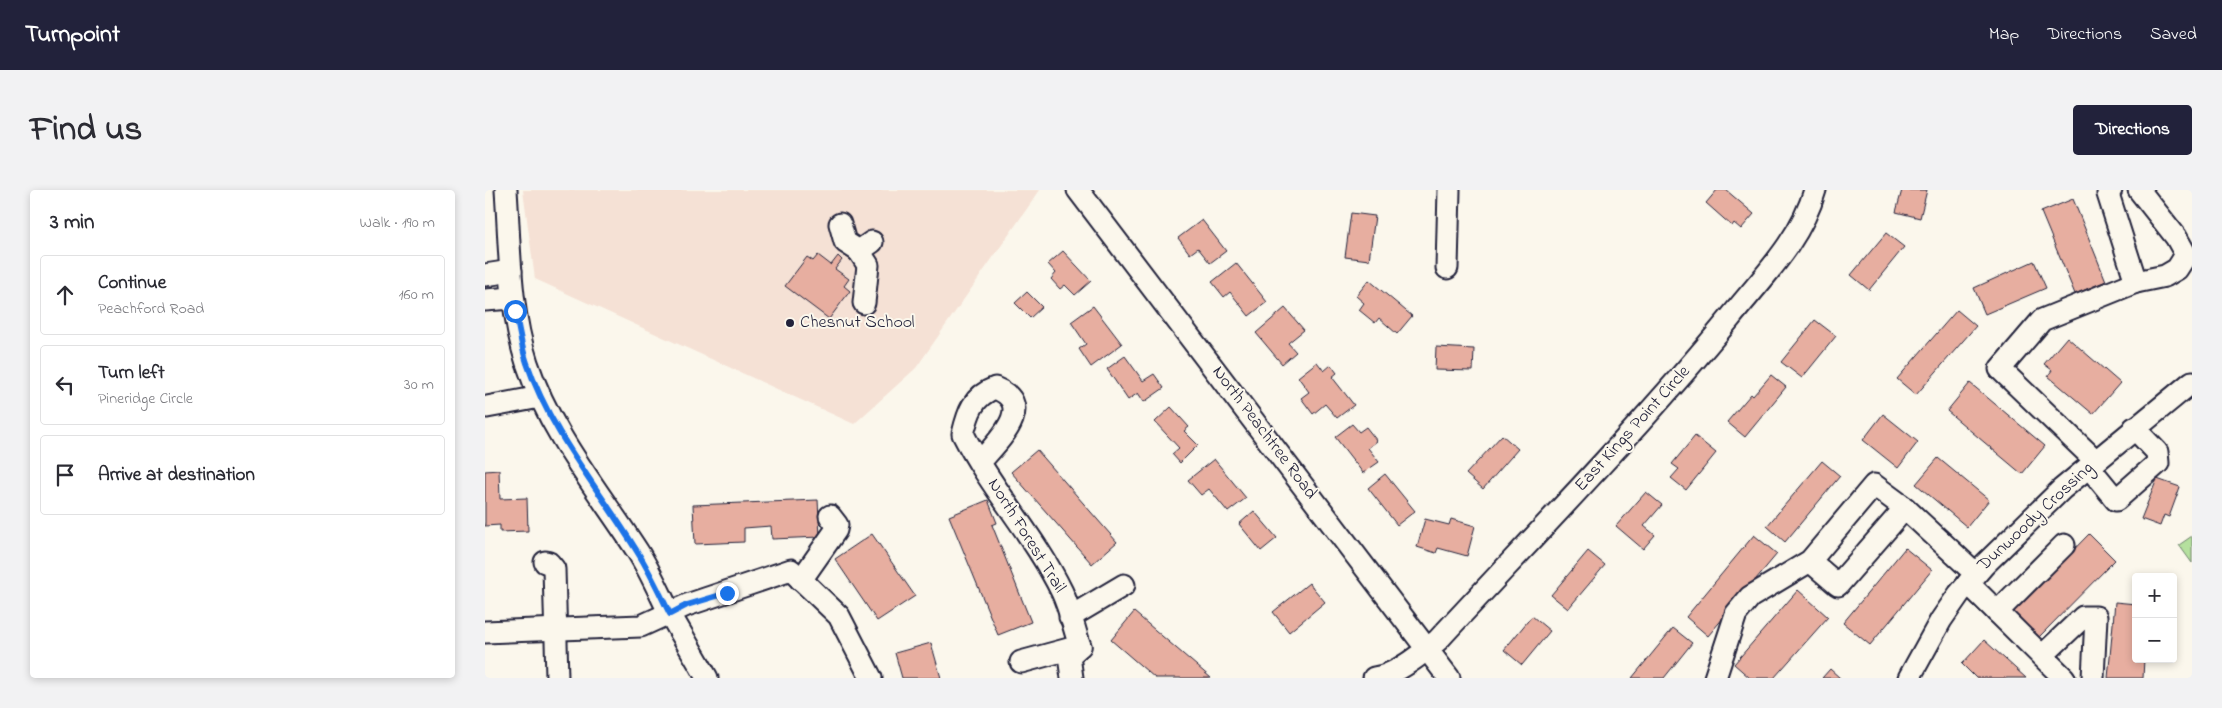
<!DOCTYPE html>
<meta charset="utf-8">
<style>
:root{--surface:#fff;--page:#f2f2f3;--text:#2b2b33;--muted:#7c7c81;--line:#e1e1e2;--accent:#22223b}
body{margin:0;font-family:"Indie Flower",sans-serif;background:var(--page);color:var(--text)}
.controls{position:absolute;right:15px;bottom:15px;display:grid;overflow:hidden;border-radius:5px;box-shadow:0 2px 8px #0003}
.controls button{width:45px;height:45px;display:grid;place-items:center;padding:0;border:0;border-bottom:1px solid var(--line);background:var(--surface);color:var(--text);font:25px sans-serif}
.stop{position:absolute;width:15px;height:15px;margin:-11px;border:4px solid #1a73e8;border-radius:50%;background:#fff}
.stop.end{background:#1a73e8;border-color:#fff;box-shadow:0 1px 5px #0008}
.list{margin:0;padding:0;list-style:none}
h2{display:flex;justify-content:space-between;align-items:center;height:65px;margin:0;padding:0 20px;font-size:21px}
h2 small{font-size:16px;font-weight:400;color:var(--muted)}
.list li{display:grid;grid-template-columns:32px 1fr auto;gap:15px;align-items:center;box-sizing:border-box;height:80px;margin:0 10px 10px;padding:0 10px;border:1px solid var(--line);border-radius:5px}
.list b{display:block;font-size:19px;white-space:nowrap}
.list p{margin:0;font-size:16px;white-space:nowrap;color:var(--muted)}
.list em{font-size:16px;font-style:normal;color:var(--muted)}
.icon{flex:none;width:28px;height:28px;fill:none;stroke:currentColor;stroke-width:2;stroke-linecap:round;stroke-linejoin:round}
.map{position:relative;flex:none;width:1707px;height:488px;overflow:hidden;border-radius:5px}
header{display:flex;align-items:center;gap:30px;box-sizing:border-box;height:70px;padding:0 25px;background:var(--accent);color:#fff}
header strong{font-size:24px}
nav{display:flex;gap:28px;margin-inline-start:auto;font-size:18px}
.intro{display:flex;align-items:center;justify-content:space-between;box-sizing:border-box;height:120px;padding:0 30px}
h1{margin:0;font-size:35px}
.button{padding:12px 22px;border-radius:5px;background:var(--accent);color:#fff;font-size:18px;font-weight:700}
main{display:flex;gap:30px;padding:0 30px}
aside{flex:1;background:var(--surface);border-radius:5px;box-shadow:0 2px 8px #0003}
.map>svg:first-child{display:block}
</style>
<header>
<strong>Turnpoint</strong>
<nav><a>Map</a><a>Directions</a><a>Saved</a></nav>
</header>
<div class="intro"><h1>Find us</h1><a class="button">Directions</a></div>
<main>
<aside>
<h2>3 min<small>Walk · 190 m</small></h2>
<ul class="list">
<li><svg class="icon" aria-label="ahead" viewBox="0 0 24 24"><path d="M12 20V5M6 11l6-6 6 6"/></svg><div><b>Continue</b><p>Peachford Road</p></div><em>160 m</em></li>
<li><svg class="icon" aria-label="left" viewBox="0 0 24 24"><path d="M17 20v-9H6M10 6l-5 5 5 5"/></svg><div><b>Turn left</b><p>Pineridge Circle</p></div><em>30 m</em></li>
<li><svg class="icon" aria-label="arrive" viewBox="0 0 24 24"><path d="M6 21V4h12l-3 4 3 4H6"/></svg><div><b>Arrive at destination</b></div></li>
</ul>
</aside>
<div class="map">
<svg width="1707" height="488" viewBox="0 0 1707 488">
<rect width="100%" height="100%" fill="#fbf7ec"/>
<filter id="ink" filterUnits="userSpaceOnUse"><feTurbulence type="fractalNoise" baseFrequency=".02" numOctaves="2"/><feDisplacementMap in="SourceGraphic" scale="10" xChannelSelector="R" yChannelSelector="G"/><feConvolveMatrix kernelMatrix="1 2 1 2 8 2 1 2 1" color-interpolation-filters="sRGB"/></filter>
<g filter="url(#ink)">
<!-- built -->
<path fill="#f5e1d5" d="M38,0H555L431,178L369,234L50,89Z"/>
<!-- green -->
<path fill="#b5e09e" stroke="#6c816c" d="M1707,346V373L1694,355Z"/>
<!-- building -->
<g fill="#e7aea0" stroke="#22223b">
<path d="M1232,0H1241L1269,24L1256,39L1249,33L1247,36L1221,13Z"/>
<path d="M1417,0H1442L1435,28L1411,22Z"/>
<path d="M1588,9L1621,91L1590,104L1556,22Z"/>
<path d="M866,23L890,26L884,70L860,67Z"/>
<path d="M717,30L741,61L725,73L713,58L705,64L693,48Z"/>
<path d="M1401,43L1419,57L1384,100L1366,85Z"/>
<path d="M578,61L606,91L590,105L580,95L575,99L566,89L571,83L563,74Z"/>
<path d="M333,65L346,75L353,66L357,70L350,79L364,89L359,96L365,101L344,129L300,96L322,67L328,71Z"/>
<path d="M1549,71L1561,98L1500,124L1489,98Z"/>
<path d="M751,73L782,112L764,126L745,102L739,107L727,92Z"/>
<path d="M884,90L927,126L912,144L894,128L890,133L874,120L879,113L871,106Z"/>
<path d="M542,102L557,117L545,128L530,113Z"/>
<path d="M608,116L637,154L606,177L594,159L601,154L586,132Z"/>
<path d="M800,118L819,140L803,153L811,162L797,174L771,143Z"/>
<path d="M1472,120L1491,136L1431,205L1412,189Z"/>
<path d="M1330,130L1351,146L1317,188L1296,172Z"/>
<path d="M1582,147L1635,193L1608,224L1563,186L1567,180L1559,174Z"/>
<path d="M951,157L989,159L988,181L950,180Z"/>
<path d="M640,166L658,191L669,184L679,198L659,212L653,203L643,210L622,179Z"/>
<path d="M832,172L839,181L846,175L852,183L847,187L869,215L852,228L840,214L828,224L816,208L824,202L813,187Z"/>
<path d="M1286,185L1301,197L1260,247L1242,232L1266,204L1268,206Z"/>
<path d="M1485,193L1560,256L1537,284L1462,221Z"/>
<path d="M686,217L704,237L699,241L713,255L695,273L687,264L694,258L670,232Z"/>
<path d="M1398,224L1433,252L1413,278L1378,250Z"/>
<path d="M867,234L874,242L881,237L892,251L883,258L894,272L878,283L850,247Z"/>
<path d="M1017,245L1033,259L998,299L981,284Z"/>
<path d="M1210,246L1231,263L1201,300L1186,288L1194,279L1187,274Z"/>
<path d="M552,260L632,352L607,374L526,282Z"/>
<path d="M1453,268L1504,310L1482,337L1431,294Z"/>
<path d="M729,269L761,308L743,322L724,299L716,305L703,290Z"/>
<path d="M1337,271L1355,286L1300,352L1282,336Z"/>
<path d="M14,280L15,309L42,308L43,341L15,342V335L0,336V281Z"/>
<path d="M900,284L930,321L912,335L883,298Z"/>
<path d="M1672,289L1695,297L1684,327L1679,325L1675,336L1656,329Z"/>
<path d="M1161,302L1177,315L1159,336L1170,345L1158,359L1131,336Z"/>
<path d="M333,310L335,347L287,349L286,336L259,338V352L210,354L208,315Z"/>
<path d="M503,310L512,333L507,335L546,432L513,445L464,326Z"/>
<path d="M769,321L792,348L776,361L754,334Z"/>
<path d="M940,329L964,335L966,329L990,336L982,366L953,358L951,363L932,357Z"/>
<path d="M387,344L430,406L392,431L350,369Z"/>
<path d="M1604,344L1630,370L1553,448L1527,423Z"/>
<path d="M1269,345L1292,364L1223,446L1201,427Z"/>
<path d="M1420,358L1447,380L1385,455L1358,433Z"/>
<path d="M1103,361L1120,375L1083,419L1066,405Z"/>
<path d="M824,393L840,412L804,442L788,422Z"/>
<path d="M1313,400L1343,427L1289,488H1265L1249,474Z"/>
<path d="M1630,412L1651,414V469H1659L1658,488H1623Z"/>
<path d="M649,422L726,488H670L626,450Z"/>
<path d="M1047,426L1065,441L1037,475L1019,460Z"/>
<path d="M1188,438L1207,453L1179,488H1147Z"/>
<path d="M1499,450L1541,488H1491L1477,474Z"/>
<path d="M446,453L456,488H417L410,463Z"/>
<path d="M1345,479L1355,488H1337Z"/>
</g>
<g fill="none" stroke-linecap="round" stroke-linejoin="round">
<!-- minor casing -->
<g stroke="#22223b" stroke-width="25">
<g id="minor">
<path d="M21,0C25,57 24,118 42,173C65,243 113,300 153,362C165,381 174,402 184,422C196,444 210,466 222,488"/>
<path d="M593,0L964,488"/>
<path d="M1626,0L1623,4L1651,92"/>
<path d="M355,34L360,52L374,61L387,52"/>
<path d="M374,61L383,75L379,113"/>
<path d="M962,78L964,0"/>
<path d="M0,85L26,81"/>
<path d="M0,110L28,108"/>
<path d="M2,217L55,207"/>
<path d="M1611,271L1515,179L1557,130L1651,92L1680,86L1692,79L1701,65L1691,47L1654,0"/>
<path d="M495,272C512,252 553,215 510,198C488,206 483,223 478,244C506,299 550,346 577,402C585,419 589,439 595,456L584,466L587,488"/>
<path d="M1604,277L1631,310L1673,273L1672,262L1649,238"/>
<path d="M1420,318L1491,384"/>
<path d="M60,372L64,373L69,379L72,488"/>
<path d="M316,390L351,340L352,335L345,326"/>
<path d="M1483,393L1579,488"/>
<path d="M1512,422L1579,355"/>
<path d="M585,427L639,395"/>
<path d="M0,442L156,436L202,415L306,380L354,426L386,488"/>
<path d="M1557,466L1598,427H1611L1608,488"/>
<path d="M536,472L595,456"/>
<path d="M889,488C909,486 938,463 953,450C1051,344 1153,240 1245,128C1277,88 1316,50 1330,0"/>
<path d="M1230,488L1251,424L1265,407L1325,371L1389,295L1420,318L1353,395L1325,371"/>
<path d="M1424,488L1456,430L1474,404L1499,375L1577,299L1707,192"/>
</g>
</g>
<!-- minor -->
<use href="#minor" stroke="#fbf7ec" stroke-width="21"/>
</g>
</g>
<g fill="none" stroke-linecap="round" stroke-linejoin="round" filter="url(#ink)">
<!-- route -->
<path stroke="#1a73e8" stroke-width="6" d="M30,121C34,138 36,156 42,173C66,244 115,300 153,363C165,382 175,404 185,424L202,415L242,403"/>
</g>
<!-- markers -->
<circle fill="#22223b" stroke="#fbf7ec" stroke-width="2" cx="305" cy="133" r="5"/>
<g text-anchor="middle" dominant-baseline="central" stroke-width="4" stroke-linejoin="round" paint-order="stroke">
<!-- poi labels -->
<g font-size="18" fill="#22223b" stroke="#fbf7ec" text-anchor="start">
<text x="315" y="133">Chesnut School</text>
</g>
<!-- street labels -->
<g font-size="18" fill="#22223b" stroke="#fbf7ec">
<text transform="translate(1148 239) rotate(-48)">East Kings Point Circle</text>
<text transform="translate(779 243) rotate(53)">North Peachtree Road</text>
<text transform="translate(1551 327) rotate(-43)">Dunwoody Crossing</text>
<text transform="translate(541 346) rotate(58)">North Forest Trail</text>
</g>
</g>
</svg>
<div class="controls">
<button>+</button>
<button>−</button>
</div>
<div class="stop" style="left:30px;top:121px"></div>
<div class="stop end" style="left:242px;top:403px"></div>
</div>
</main>
